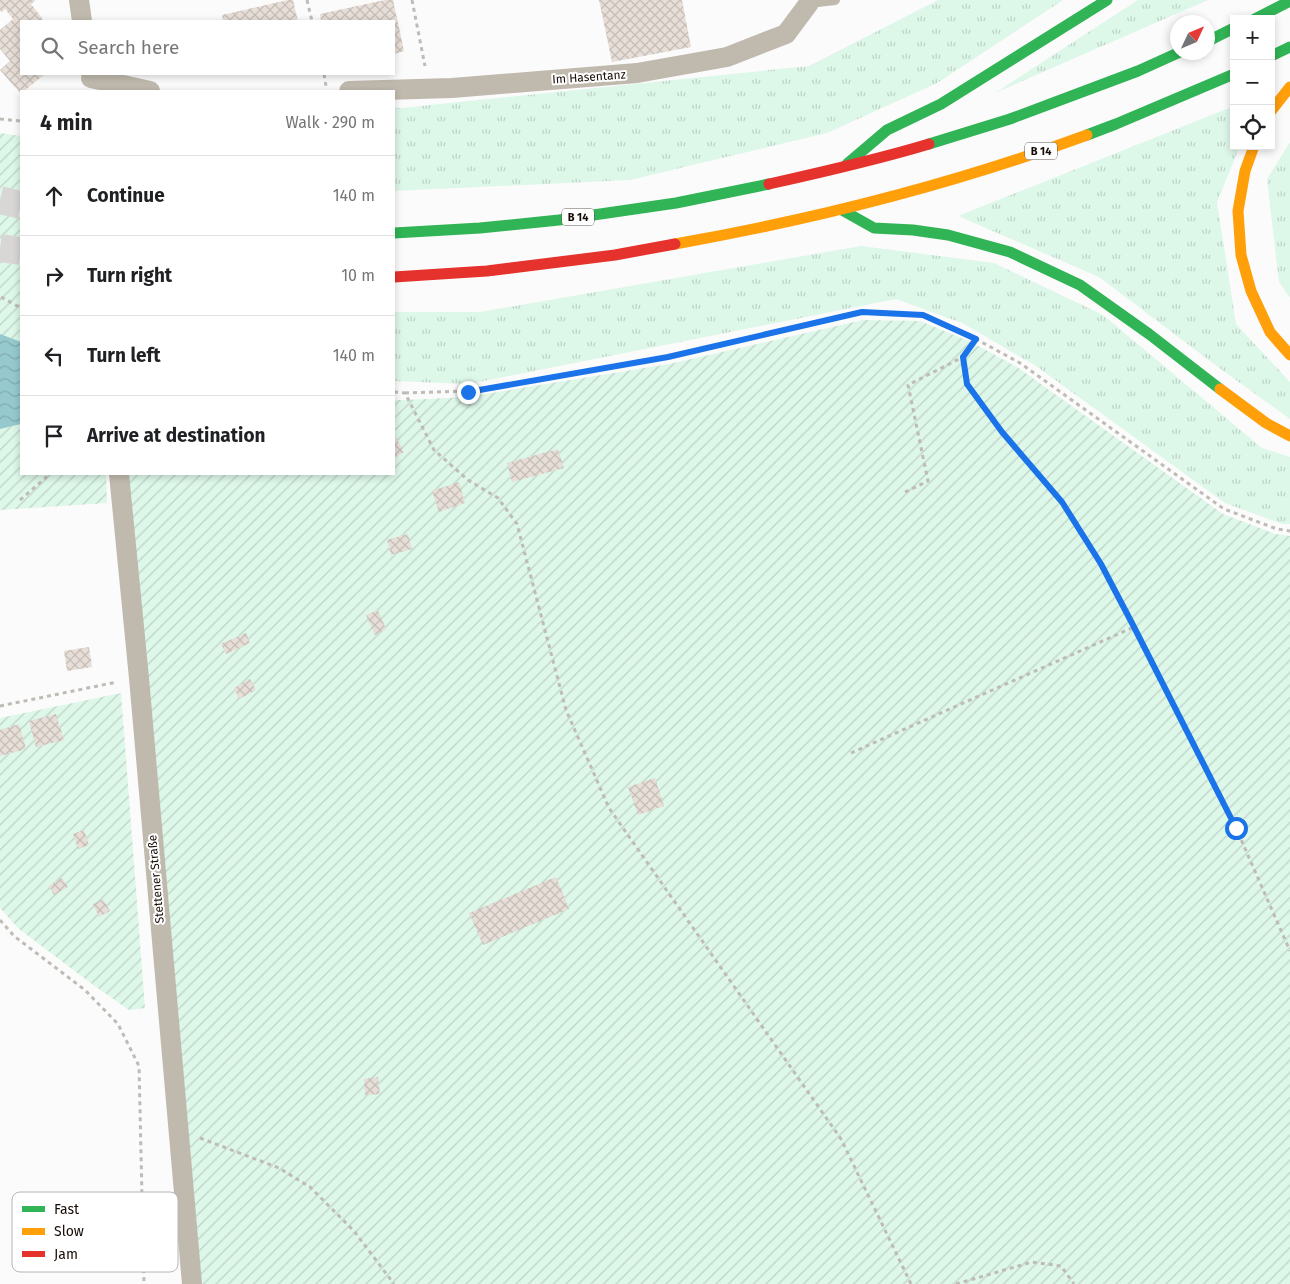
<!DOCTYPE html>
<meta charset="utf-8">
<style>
:root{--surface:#fff;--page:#f6f6f6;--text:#202124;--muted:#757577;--line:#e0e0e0}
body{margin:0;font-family:"Fira Sans",sans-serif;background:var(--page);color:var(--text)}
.controls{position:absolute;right:15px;top:15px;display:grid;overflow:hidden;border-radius:0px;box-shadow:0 2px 8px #0003}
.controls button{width:45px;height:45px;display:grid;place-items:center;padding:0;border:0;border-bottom:1px solid var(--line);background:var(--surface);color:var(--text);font:25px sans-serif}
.compass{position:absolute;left:1170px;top:15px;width:45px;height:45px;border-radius:50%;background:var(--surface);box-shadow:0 2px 8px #0003;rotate:46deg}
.stop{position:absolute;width:15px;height:15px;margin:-11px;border:4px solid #1a73e8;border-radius:50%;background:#fff}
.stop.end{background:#1a73e8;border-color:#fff;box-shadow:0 1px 5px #0008}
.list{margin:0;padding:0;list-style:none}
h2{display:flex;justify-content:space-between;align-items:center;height:65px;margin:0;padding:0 20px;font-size:21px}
h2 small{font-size:16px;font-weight:400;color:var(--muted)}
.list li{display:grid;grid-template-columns:32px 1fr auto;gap:15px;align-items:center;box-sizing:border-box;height:80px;padding:0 20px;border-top:1px solid var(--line)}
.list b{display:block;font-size:19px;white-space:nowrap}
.list em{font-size:16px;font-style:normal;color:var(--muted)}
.icon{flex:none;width:28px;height:28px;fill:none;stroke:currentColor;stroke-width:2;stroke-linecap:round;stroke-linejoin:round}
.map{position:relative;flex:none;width:1290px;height:1284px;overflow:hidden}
.search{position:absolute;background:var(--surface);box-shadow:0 2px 8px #0003;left:20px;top:20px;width:375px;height:55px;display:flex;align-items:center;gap:12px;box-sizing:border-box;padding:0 18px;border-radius:0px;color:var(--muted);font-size:19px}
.panel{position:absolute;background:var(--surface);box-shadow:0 2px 8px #0003;left:20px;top:90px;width:375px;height:385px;border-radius:0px}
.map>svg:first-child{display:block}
</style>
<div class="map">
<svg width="1290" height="1284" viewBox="0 0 1290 1284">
<defs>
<pattern id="grass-tufts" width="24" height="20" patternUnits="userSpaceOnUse" patternTransform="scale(1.25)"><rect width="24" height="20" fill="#ddf7e9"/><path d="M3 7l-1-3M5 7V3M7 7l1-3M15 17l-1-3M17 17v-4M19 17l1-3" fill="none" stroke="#bdd3c6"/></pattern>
<pattern id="garden-furrows" width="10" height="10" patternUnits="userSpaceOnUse" patternTransform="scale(1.25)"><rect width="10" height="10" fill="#ddf7e9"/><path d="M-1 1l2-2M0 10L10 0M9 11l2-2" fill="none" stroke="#bdd3c6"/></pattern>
<pattern id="water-waves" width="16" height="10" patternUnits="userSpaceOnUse" patternTransform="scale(1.25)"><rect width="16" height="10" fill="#96c9ce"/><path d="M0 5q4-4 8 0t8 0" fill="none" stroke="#81abaf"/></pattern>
<pattern id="building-cross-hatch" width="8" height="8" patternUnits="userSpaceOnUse" patternTransform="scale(1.25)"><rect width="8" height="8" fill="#e7ded7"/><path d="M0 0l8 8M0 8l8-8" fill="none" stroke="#c5bdb7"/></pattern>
</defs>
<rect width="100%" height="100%" fill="#fbfbfb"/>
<!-- grass -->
<g fill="url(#grass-tufts)">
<path d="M938,0H1063L937,83L827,133L630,180L394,191V108H402L809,66Z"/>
<path d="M1138,0H1208L995,93Z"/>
<path d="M1234,106V146H1240L1217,202L1236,324L1290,382V419L1218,367L1099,277L958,216Z"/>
<path d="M1290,142V298L1279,282L1267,179Z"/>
<path d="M861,246L994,263L1103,315L1262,448L1290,457V524H1282L1225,503L1036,366L962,323L896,299L469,384L394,381V312H480Z"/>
</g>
<!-- garden -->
<g fill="url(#garden-furrows)">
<path d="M0,133L21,136V474H106L107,503L0,510Z"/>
<path d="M863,320L920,321L971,342L1017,367L1223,514L1275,534L1290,536V1284H198L128,474H394V400H407L467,397L669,364Z"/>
<path d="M121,693L145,1008L129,1010L92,984L19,929L0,908V718Z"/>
</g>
<!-- water -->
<path fill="url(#water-waves)" d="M0,334L21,342V424L0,429Z"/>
<!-- building -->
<g fill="url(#building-cross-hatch)">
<path d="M0,0H36L31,4L42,18V21H21V74H45L24,91H21V94L0,70L10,61L0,49V30L13,19L5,9L2,12L0,10Z"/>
<path d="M288,0H293L298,21H223L222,15Z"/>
<path d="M385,0H393L404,51L394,54V21H321L320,14Z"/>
<path d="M599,0H682L691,47L612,62Z"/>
<path d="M394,434L404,452L394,458Z"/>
<path d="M558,449L564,468L512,482L507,463Z"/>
<path d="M459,482L465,503L439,512L432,491Z"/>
<path d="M408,534L412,549L391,555L387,540Z"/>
<path d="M378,610L386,629L375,635L366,615Z"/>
<path d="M246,633L250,643L226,654L221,644Z"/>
<path d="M89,647L92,667L67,671L64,651Z"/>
<path d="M250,679L256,690L239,699L234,688Z"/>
<path d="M56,714L64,740L36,747L29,721Z"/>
<path d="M19,724L26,749L0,756V730Z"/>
<path d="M655,778L664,806L638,815L628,787Z"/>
<path d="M84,830L89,845L78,849L73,834Z"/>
<path d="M556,877L569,909L483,945L469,913Z"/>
<path d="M62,878L68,887L54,895L49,886Z"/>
<path d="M103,899L110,911L99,917L93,904Z"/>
<path d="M378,1077L380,1094L365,1095L364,1079Z"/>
</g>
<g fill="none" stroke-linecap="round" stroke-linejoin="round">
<!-- highway-tunnel -->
<g stroke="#d9d7d6" stroke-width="28" stroke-dasharray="28 14" stroke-linecap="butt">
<path d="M0,200L21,205"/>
<path d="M0,248L21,251"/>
</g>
<!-- path -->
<g stroke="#bfbbb5" stroke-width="3" stroke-dasharray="4 4" stroke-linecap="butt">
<path d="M307,0L312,21"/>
<path d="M412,0L425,66"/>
<path d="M324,74L326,86"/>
<path d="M0,119L21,121"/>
<path d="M1,297L21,308"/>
<path d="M976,339L963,357L967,384L1002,432L1061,502L1101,564L1134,627L1236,828L1290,951"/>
<path d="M394,392L405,393L434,450L468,480L498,498L517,524L566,710L609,808L841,1139L911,1284"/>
<path d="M405,393L468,391L668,357L863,311L923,315L976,339L1020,363L1224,509L1277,529L1290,531"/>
<path d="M905,492L928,481L908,385L963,357"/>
<path d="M20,500L50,474"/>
<path d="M0,706L117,682"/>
<path d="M851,753L1134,627"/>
<path d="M0,920L14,936L85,990L118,1024L139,1066L144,1284"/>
<path d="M200,1138L279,1168L310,1187L354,1231L394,1284"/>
<path d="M956,1284L1032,1262L1061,1266L1074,1284"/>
</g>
<!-- lane -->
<path stroke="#c0b9ad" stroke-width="10" d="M809,3L835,0"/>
<!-- street -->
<g stroke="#c0b9ad" stroke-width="20">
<path d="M79,0L82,21"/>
<path d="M91,78L150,91"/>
<path d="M349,91L452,88L637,73L727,57L786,34L809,3V0"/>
<path d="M119,474L139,678L192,1284"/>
</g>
<!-- fast -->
<g stroke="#30b455" stroke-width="11">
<path d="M1255,19L1290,1"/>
<path d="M1208,41L1234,28"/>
<path d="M1271,56L1290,47"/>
<path d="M1087,135L1116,124L1234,74"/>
<path d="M929,144L1010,119L1138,71L1180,52"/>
<path d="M847,164L887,130L941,104L1107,0"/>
<path d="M842,210L874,228L913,230L948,235L1010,252L1080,285L1149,334L1220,389"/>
<path d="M394,233L480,228L559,220L676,203L769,184"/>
</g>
<!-- slow -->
<g stroke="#ff9f0a" stroke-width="11">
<path d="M1271,111L1290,87"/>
<path d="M1254,146L1245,171L1238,211L1241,255L1251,291L1270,332L1290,355"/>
<path d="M675,244C816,219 954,184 1087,135"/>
<path d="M1220,389L1266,423L1290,436"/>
</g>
<!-- jam -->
<g stroke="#e5322d" stroke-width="11">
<path d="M769,184C823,172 876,160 929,144"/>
<path d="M394,277L487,271L615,255L675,244"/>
</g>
</g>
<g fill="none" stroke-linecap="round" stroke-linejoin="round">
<!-- route -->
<path stroke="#1a73e8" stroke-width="6" d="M468,392L668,357L862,312L923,315L976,339L963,357L967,384L1002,432L1062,502L1101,564L1134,627L1236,828"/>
</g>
<g text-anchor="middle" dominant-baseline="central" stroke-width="4" stroke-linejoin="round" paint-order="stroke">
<!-- shield labels -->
<g fill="#fff" stroke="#5d5550" stroke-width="1">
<rect x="1025" y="142.5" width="32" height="17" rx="4"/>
<rect x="562" y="208.5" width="32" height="17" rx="4"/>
</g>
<g font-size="11" font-weight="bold" fill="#170c05">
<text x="1041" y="151">B 14</text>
<text x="578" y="217">B 14</text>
</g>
<!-- street labels -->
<g font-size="12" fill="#170c05" stroke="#fff">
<text transform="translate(589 77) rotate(-4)">Im Hasentanz</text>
<text transform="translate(156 879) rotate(-95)">Stettener Straße</text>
</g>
</g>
<!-- legend -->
<rect x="12" y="1192" width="166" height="80" rx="8" fill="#fff" stroke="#b9b6b4" stroke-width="1"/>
<rect x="22" y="1206" width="23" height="6" fill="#30b455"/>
<rect x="22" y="1228" width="23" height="7" fill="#ff9f0a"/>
<rect x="22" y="1251" width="23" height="6" fill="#e5322d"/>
<g font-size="14" fill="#170c05">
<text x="54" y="1214">Fast</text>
<text x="54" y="1236">Slow</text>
<text x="54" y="1259">Jam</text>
</g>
</svg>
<div class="controls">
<button>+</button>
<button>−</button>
<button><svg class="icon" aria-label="locate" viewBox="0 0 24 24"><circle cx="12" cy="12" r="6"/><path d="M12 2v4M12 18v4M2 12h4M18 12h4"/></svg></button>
</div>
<svg class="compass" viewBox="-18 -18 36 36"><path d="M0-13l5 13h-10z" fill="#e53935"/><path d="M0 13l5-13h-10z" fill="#757577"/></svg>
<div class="stop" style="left:1236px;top:828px"></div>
<div class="stop end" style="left:468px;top:392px"></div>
<div class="search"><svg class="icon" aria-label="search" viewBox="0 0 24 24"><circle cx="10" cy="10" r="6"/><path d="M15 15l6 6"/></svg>Search here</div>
<section class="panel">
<h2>4 min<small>Walk · 290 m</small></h2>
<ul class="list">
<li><svg class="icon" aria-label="ahead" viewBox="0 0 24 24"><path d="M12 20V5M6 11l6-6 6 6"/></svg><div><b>Continue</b></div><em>140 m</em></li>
<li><svg class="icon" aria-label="right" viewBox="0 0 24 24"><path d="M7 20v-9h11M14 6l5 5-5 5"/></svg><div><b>Turn right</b></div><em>10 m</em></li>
<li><svg class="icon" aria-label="left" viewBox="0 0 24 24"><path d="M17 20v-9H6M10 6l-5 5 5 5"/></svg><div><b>Turn left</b></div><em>140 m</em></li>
<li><svg class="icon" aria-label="arrive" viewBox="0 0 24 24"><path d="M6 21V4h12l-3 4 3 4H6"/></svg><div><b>Arrive at destination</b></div></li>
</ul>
</section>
</div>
